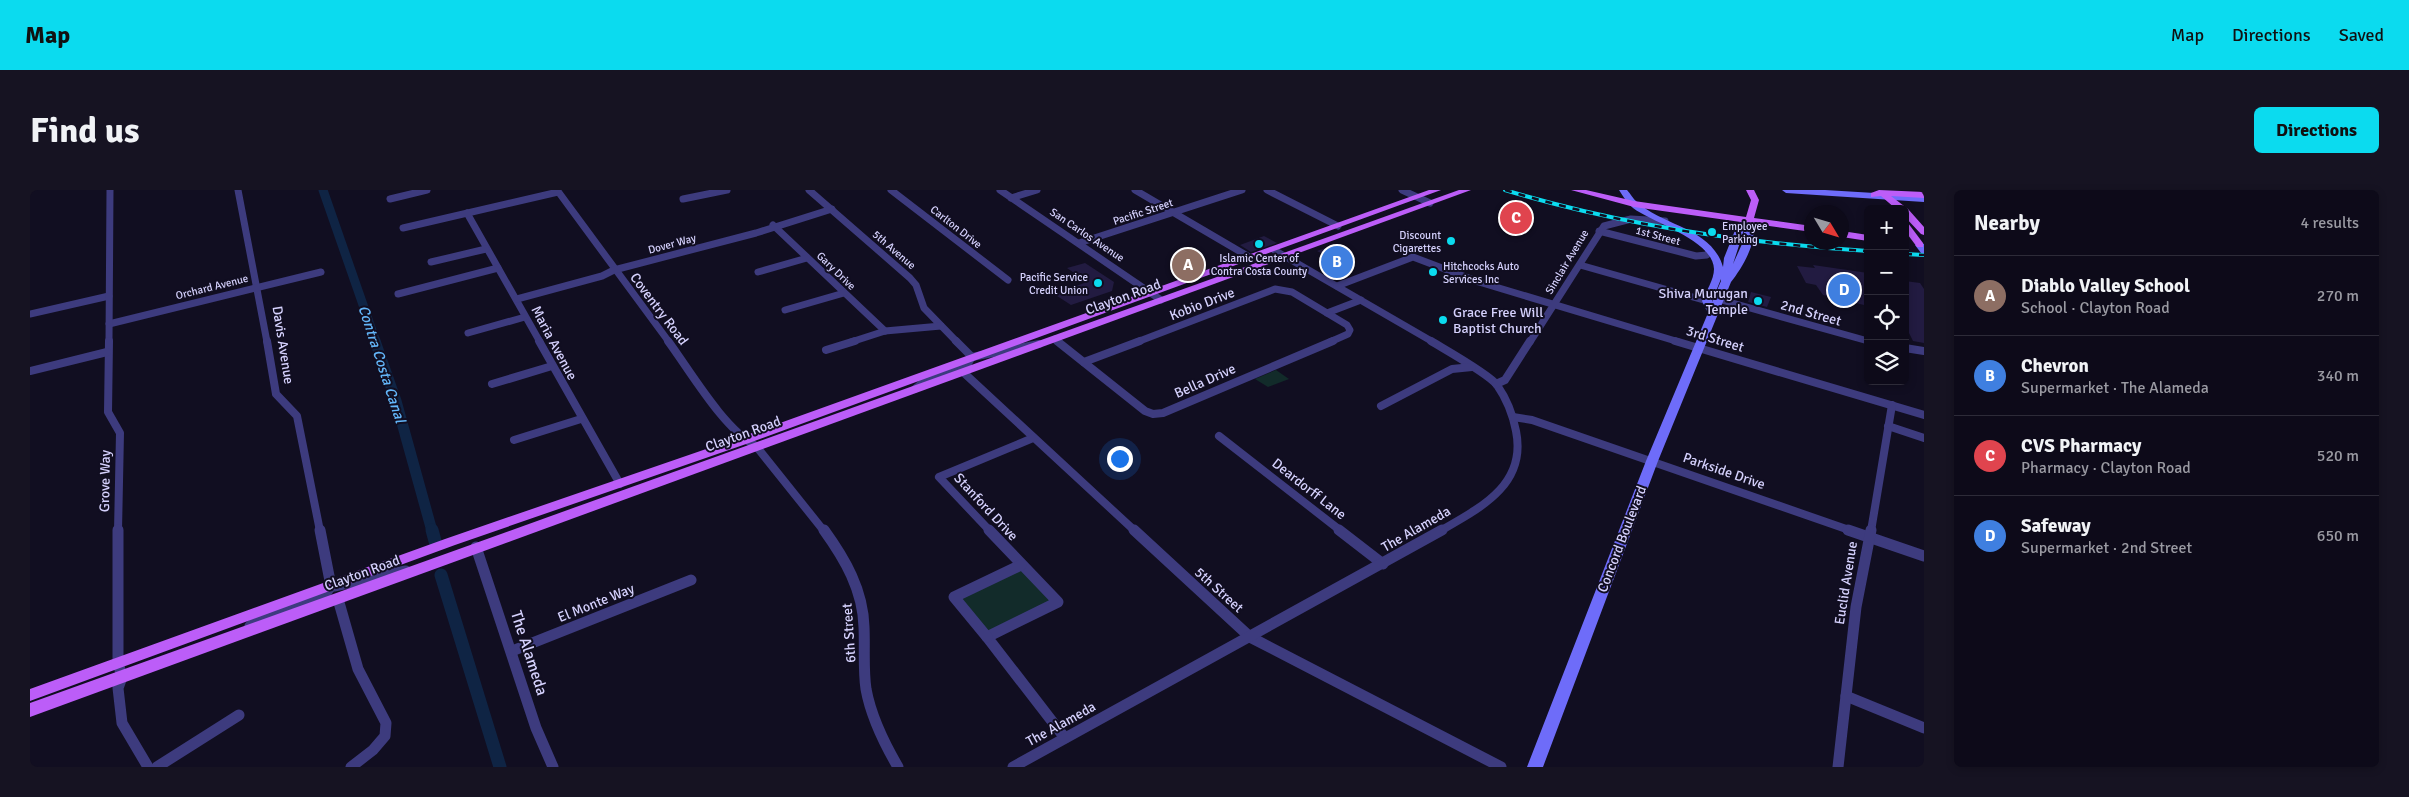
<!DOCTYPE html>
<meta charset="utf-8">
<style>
:root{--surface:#0d0a19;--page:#161322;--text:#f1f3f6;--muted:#9a9aa2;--line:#2d2b38;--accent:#0bdbef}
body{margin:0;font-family:Signika,sans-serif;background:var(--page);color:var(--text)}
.controls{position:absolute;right:15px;top:15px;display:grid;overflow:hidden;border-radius:8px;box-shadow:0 2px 8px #0003}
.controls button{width:45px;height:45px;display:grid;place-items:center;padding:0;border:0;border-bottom:1px solid var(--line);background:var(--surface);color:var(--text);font:25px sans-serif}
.compass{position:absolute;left:1774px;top:15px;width:45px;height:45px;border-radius:50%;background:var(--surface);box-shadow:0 2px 8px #0003;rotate:128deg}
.you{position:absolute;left:1089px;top:268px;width:18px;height:18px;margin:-12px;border:4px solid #fff;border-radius:50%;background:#1a73e8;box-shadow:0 0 0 8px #1a73e833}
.badge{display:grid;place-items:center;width:32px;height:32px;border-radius:50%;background:var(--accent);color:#fff;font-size:16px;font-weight:700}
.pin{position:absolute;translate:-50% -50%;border:2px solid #fff;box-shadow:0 1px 5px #0006}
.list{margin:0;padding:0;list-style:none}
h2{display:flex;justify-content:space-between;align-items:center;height:65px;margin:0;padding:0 20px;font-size:21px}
h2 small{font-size:16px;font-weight:400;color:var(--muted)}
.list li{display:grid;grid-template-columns:32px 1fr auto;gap:15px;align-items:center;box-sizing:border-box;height:80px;padding:0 20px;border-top:1px solid var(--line)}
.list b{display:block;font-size:19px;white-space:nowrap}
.list p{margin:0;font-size:16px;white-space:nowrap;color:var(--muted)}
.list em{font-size:16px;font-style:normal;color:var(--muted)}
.icon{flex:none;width:28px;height:28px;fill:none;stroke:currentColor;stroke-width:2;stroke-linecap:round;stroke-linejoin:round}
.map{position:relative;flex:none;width:1894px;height:577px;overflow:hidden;border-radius:8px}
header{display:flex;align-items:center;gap:30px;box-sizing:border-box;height:70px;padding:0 25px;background:var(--accent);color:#111}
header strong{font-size:24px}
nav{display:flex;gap:28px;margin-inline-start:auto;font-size:18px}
.intro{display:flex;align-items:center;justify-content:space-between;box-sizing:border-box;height:120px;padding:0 30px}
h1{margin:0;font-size:35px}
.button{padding:12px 22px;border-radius:8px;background:var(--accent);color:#111;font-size:18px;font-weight:700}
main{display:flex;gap:30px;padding:0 30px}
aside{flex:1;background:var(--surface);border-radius:8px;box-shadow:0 2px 8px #0003}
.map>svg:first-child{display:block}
</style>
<header>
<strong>Map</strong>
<nav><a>Map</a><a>Directions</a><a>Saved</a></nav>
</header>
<div class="intro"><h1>Find us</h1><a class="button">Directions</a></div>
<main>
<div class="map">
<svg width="1894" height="577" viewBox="0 0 1894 577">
<rect width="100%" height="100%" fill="#110e21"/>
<!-- green -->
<g fill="#122b2a">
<path d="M1246,180L1259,189L1238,197L1225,189Z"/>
<path d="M991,375L1028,412L957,447L924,407Z"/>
</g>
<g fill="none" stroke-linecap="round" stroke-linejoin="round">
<!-- canal-far2 -->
<path stroke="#0f2444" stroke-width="9" d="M293,0L346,152"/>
<!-- canal-far1 -->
<path stroke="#0f2444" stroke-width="11" d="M345,151L366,211L402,341"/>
<!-- canal -->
<g stroke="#0f2444" stroke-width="13">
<path d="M402,340L405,351"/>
<path d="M411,385L470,577"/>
</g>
</g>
<!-- building -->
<g fill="#221b41">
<path d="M1234,46L1247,53L1221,62L1210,55Z"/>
<path d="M1298,57L1312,64L1301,68L1287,61Z"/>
<path d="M1311,67L1320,72L1303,78L1294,73Z"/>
<path d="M1055,73L1084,92L1082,101L1041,115L1024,104L1057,92L1037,78Z"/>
<path d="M1783,75L1838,83V116L1793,105L1786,95L1776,93L1767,76L1785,78Z"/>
<path d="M1875,91L1890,93L1894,99V153L1883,151L1879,143H1875Z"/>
<path d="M1721,102L1741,107L1737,117L1718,112Z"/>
</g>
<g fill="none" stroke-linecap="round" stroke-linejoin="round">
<!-- street-far2 -->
<g stroke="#3d3b7e" stroke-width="7">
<path d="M208,0L237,152"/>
<path d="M527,0L639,152"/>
<path d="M779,0L880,88L886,95L894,118L927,152"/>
<path d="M861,0L978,90"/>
<path d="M970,0L1131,110"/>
<path d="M1105,0L1221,68"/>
<path d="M1237,0L1308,36"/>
<path d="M1372,0L1400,13"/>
<path d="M981,8L1007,0"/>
<path d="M360,9L397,0"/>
<path d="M653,9L697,0"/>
<path d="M437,23L510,152"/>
<path d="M743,35L855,141"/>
<path d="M373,38L528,2"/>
<path d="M1569,41L1666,66L1677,65L1679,61"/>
<path d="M1049,53L1212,0"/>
<path d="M1244,60L1403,152"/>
<path d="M401,72L456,59"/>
<path d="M1550,75L1677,111"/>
<path d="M728,82L777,68"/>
<path d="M1307,96L1383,67L1449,92L1649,152"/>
<path d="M368,104L468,78"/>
<path d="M487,109L572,86L584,80L726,43L802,19"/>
<path d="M1688,109L1838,151"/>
<path d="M755,120L814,103"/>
<path d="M1297,123L1331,110"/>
<path d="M0,124L79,106"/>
<path d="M79,134L291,82"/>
<path d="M438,143L495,127"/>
<path d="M1025,149L1029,152"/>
<path d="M79,152L80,0"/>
<path d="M821,152L855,141L911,136"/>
<path d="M1107,152L1245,99L1262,102L1317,135L1320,140L1318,144L1300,152"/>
<path d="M1500,152L1574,36L1601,29L1635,31"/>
</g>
<!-- street-far1 -->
<g stroke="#3d3b7e" stroke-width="8">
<path d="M79,151L78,222L90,243L88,341"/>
<path d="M237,151L246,204L267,226L290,341"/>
<path d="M509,151L590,294"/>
<path d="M638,151C661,182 693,238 726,256L794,341"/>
<path d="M926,151L942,167"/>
<path d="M1027,151L1115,221L1123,224L1133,223L1303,151"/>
<path d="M1401,151C1414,159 1459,184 1467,195C1476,208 1483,225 1486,241C1497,295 1450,318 1410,341"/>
<path d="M1645,151L1894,225"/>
<path d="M1875,158L1894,161"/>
<path d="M796,160L825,151"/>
<path d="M942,167L1009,154"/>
<path d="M1054,172L1110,151"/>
<path d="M0,181L77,162"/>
<path d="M933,182L1105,341"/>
<path d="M462,194L522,176"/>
<path d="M1466,194L1475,190L1500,151"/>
<path d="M885,199L897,189L937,175L942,167"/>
<path d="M1351,216L1422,179L1442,177"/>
<path d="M1483,227L1502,230L1822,341"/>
<path d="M1858,236L1894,248"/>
<path d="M1189,246L1311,341"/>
<path d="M484,250L551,229"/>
<path d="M960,341L909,287L1003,248"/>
<path d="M1841,341L1862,215"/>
</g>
<!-- street -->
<g stroke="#3d3b7e" stroke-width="11">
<path d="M88,340V473L92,487L88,498L92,533L118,577"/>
<path d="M290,340L301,396"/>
<path d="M794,340C815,369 833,400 834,437C835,458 833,479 836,499C841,527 854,553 868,577"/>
<path d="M959,340L1028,412L957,447L1035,548"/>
<path d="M1104,340L1220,447L1471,577"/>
<path d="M1309,340L1353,374"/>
<path d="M1818,340L1894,366"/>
<path d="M446,357L506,538L523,577"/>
<path d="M304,396L376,381"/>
<path d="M308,409L328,479L356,533L355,546L343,560L321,577"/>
<path d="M220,436L237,425L294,405L301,396"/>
<path d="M957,447L924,407L991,375"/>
<path d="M482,461L661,390"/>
<path d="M1816,506L1894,538"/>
<path d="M127,577L209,525"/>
<path d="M983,577L1412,340"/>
<path d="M1808,577L1826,417L1841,340"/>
</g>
<!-- secondary -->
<g fill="#6e6cf9" fill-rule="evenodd">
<path d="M1589,0H1597C1601,4 1603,9 1607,12C1633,36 1682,38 1693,77L1694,68L1708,33L1716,29H1722C1730,48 1713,77 1701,92L1628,271L1513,577H1497L1616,271L1678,123L1672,111C1676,101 1684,90 1684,79C1683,50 1623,33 1603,18C1597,13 1593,6 1589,0ZM1715,37L1712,54L1703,74ZM1691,89V91L1682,112V111Z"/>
<path d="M1752,0H1795L1894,6V12L1756,3Z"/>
<path d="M1890,52L1894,54V64L1891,63L1885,55Z"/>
</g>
<!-- primary -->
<g fill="#bc5df8" fill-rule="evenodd">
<path d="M1399,0H1411L719,253L425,355L0,511V499L415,349L711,247Z"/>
<path d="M1429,0H1441L0,527V513Z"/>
<path d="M1541,0H1556L1604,11L1716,27L1721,10L1716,0H1724L1729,10L1724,28L1782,36V42L1604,17Z"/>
<path d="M1849,0L1894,2V8L1861,6L1878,19L1894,37V45L1891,44L1875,27V19H1866L1851,6L1841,7V3Z"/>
<path d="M1875,32L1878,33L1893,53V57H1887L1875,41Z"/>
<path d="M1812,41L1838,45V51L1812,47Z"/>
</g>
<!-- rail casing -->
<g stroke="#0bdbef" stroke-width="4">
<g id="rail">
<path d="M1475,0C1594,36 1714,53 1838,61"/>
<path d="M1875,64L1894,65"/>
</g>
</g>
<!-- rail -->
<use href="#rail" stroke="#110e21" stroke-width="2.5" stroke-dasharray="7" stroke-linecap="butt"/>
</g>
<!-- markers -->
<g fill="#0bdbef" stroke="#110e21" stroke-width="2">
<circle cx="1682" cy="42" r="5"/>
<circle cx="1421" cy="51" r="5"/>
<circle cx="1229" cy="54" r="5"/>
<circle cx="1403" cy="82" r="5"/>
<circle cx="1068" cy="93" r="5"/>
<circle cx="1728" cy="111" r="5"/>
<circle cx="1413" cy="130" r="5"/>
</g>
<g text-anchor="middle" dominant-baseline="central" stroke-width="4" stroke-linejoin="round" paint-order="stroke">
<!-- far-street labels -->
<g font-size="11" fill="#d5d1fd" stroke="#110e21">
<text transform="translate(1113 22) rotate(-18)">Pacific Street</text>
<text transform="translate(926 37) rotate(38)">Carlton Drive</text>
<text transform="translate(1057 45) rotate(34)">San Carlos Avenue</text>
<text transform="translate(1628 46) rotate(15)">1st Street</text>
<text transform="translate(642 54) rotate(-15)">Dover Way</text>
<text transform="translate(864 60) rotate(41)">5th Avenue</text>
<text transform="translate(1537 72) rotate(-59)">Sinclair Avenue</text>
<text transform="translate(806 81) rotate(44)">Gary Drive</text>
<text transform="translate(182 97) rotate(-14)">Orchard Avenue</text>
</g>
<!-- far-poi labels -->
<g font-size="11" fill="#d5d1fd" stroke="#110e21" text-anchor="start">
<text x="1692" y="36">Employee<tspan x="1692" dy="13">Parking</tspan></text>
<text x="1411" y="45" text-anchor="end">Discount<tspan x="1411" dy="13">Cigarettes</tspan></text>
<text x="1229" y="68" text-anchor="middle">Islamic Center of<tspan x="1229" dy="13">Contra Costa County</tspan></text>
<text x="1413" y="76">Hitchcocks Auto<tspan x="1413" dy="13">Services Inc</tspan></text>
<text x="1058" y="87" text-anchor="end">Pacific Service<tspan x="1058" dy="13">Credit Union</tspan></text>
</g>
<!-- poi labels -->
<g font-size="14" fill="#d5d1fd" stroke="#110e21" text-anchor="end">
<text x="1718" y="103">Shiva Murugan<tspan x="1718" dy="16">Temple</tspan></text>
<text x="1423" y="122" text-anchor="start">Grace Free Will<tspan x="1423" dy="16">Baptist Church</tspan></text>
</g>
<!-- street labels -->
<g font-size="14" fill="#d5d1fd" stroke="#110e21">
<text transform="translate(1093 107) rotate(-20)">Clayton Road</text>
<text transform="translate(1172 114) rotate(-21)">Kobio Drive</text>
<text transform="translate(629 119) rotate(53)">Coventry Road</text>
<text transform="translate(1781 123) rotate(16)">2nd Street</text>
<text transform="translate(1685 149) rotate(17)">3rd Street</text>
<text transform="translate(524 153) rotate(62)">Maria Avenue</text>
<text transform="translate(253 155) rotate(81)">Davis Avenue</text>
<text transform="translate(1175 191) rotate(-24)">Bella Drive</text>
<text transform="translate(713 244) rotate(-20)">Clayton Road</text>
<text transform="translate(1694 281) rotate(19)">Parkside Drive</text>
<text transform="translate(75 291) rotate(-89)">Grove Way</text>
<text transform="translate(1279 299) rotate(38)">Deardorff Lane</text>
<text transform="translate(956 317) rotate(47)">Stanford Drive</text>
<text transform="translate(1386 339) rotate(-30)">The Alameda</text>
<text transform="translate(1592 349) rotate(-69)">Concord Boulevard</text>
<text transform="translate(332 383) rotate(-20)">Clayton Road</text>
<text transform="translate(1816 393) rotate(-81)">Euclid Avenue</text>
<text transform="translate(1189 400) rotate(42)">5th Street</text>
<text transform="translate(566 413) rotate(-22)">El Monte Way</text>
<text transform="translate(819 443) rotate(-94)">6th Street</text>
<text transform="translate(1031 534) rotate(-29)">The Alameda</text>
</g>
<!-- water labels -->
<g font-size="15" font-style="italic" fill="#63b5f8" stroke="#110e21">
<text transform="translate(352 174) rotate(72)">Contra Costa Canal</text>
</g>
<!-- near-street labels -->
<g font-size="16" fill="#d5d1fd" stroke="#110e21">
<text transform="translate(499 463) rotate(72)">The Alameda</text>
</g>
</g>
</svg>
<div class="controls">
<button>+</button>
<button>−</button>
<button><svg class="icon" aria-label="locate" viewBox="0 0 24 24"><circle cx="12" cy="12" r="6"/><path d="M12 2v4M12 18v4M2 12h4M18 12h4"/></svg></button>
<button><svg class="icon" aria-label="layers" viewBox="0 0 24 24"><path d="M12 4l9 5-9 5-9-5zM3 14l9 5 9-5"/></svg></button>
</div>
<svg class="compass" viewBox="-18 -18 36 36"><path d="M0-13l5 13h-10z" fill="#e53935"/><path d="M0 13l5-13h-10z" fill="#9a9aa2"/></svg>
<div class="you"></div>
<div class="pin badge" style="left:1158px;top:75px;background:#8d6e63">A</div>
<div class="pin badge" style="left:1307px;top:72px;background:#3f7fe0">B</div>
<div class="pin badge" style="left:1486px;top:28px;background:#e0444e">C</div>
<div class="pin badge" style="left:1814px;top:100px;background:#3f7fe0">D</div>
</div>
<aside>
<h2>Nearby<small>4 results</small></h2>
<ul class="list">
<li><span class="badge" style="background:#8d6e63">A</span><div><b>Diablo Valley School</b><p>School · Clayton Road</p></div><em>270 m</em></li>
<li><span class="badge" style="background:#3f7fe0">B</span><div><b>Chevron</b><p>Supermarket · The Alameda</p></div><em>340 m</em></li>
<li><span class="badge" style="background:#e0444e">C</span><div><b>CVS Pharmacy</b><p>Pharmacy · Clayton Road</p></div><em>520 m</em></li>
<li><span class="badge" style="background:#3f7fe0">D</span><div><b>Safeway</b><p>Supermarket · 2nd Street</p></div><em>650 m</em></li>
</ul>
</aside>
</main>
